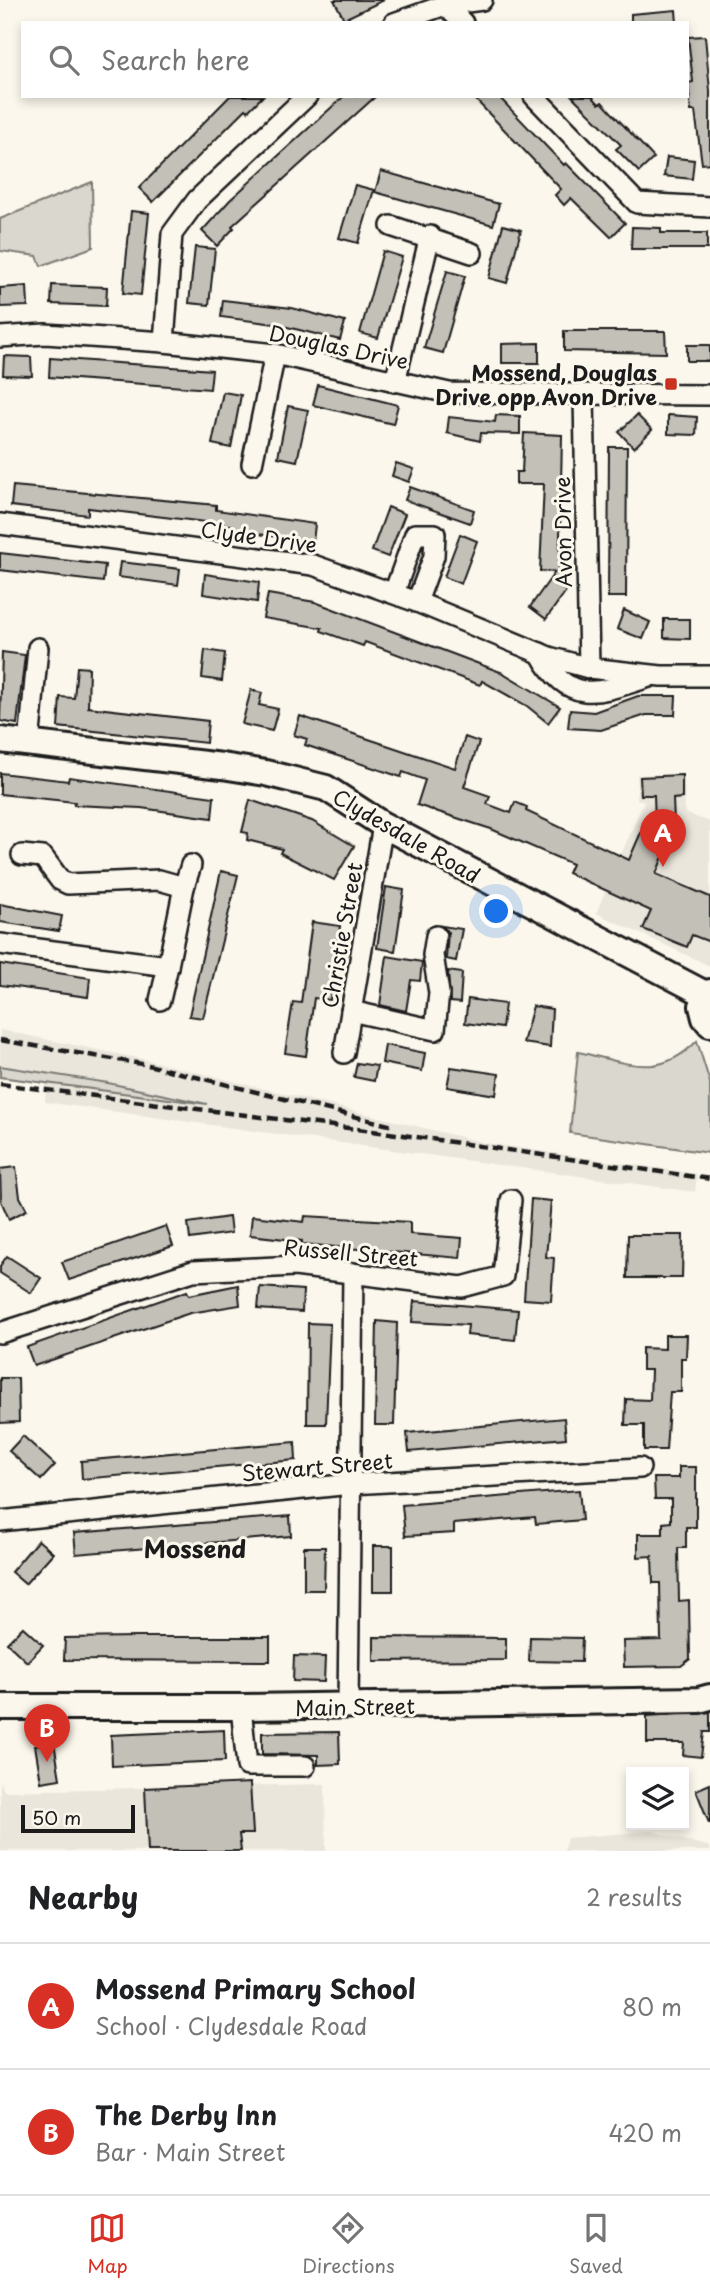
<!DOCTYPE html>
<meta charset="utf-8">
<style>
:root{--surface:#fff;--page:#f2f2f2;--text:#202124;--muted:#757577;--line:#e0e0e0;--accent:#d93025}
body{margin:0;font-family:"Playpen Sans",sans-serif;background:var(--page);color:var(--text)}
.controls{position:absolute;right:21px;bottom:21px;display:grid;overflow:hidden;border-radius:0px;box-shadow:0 4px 10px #0003}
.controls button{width:63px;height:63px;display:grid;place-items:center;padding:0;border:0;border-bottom:2px solid var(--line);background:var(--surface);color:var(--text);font:35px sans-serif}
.scale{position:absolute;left:21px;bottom:18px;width:114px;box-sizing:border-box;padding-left:7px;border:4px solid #1c1c1c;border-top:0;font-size:19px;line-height:24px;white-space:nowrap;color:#1c1c1c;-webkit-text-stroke:5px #fbf7ec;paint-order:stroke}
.you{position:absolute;left:497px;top:912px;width:24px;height:24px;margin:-18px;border:5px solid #fff;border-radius:50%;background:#1a73e8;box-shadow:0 0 0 10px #1a73e833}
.badge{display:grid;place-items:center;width:46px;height:46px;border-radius:50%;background:var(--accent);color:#fff;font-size:23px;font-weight:700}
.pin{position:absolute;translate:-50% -58px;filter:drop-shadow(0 2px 4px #0008)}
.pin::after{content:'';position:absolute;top:37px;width:24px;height:21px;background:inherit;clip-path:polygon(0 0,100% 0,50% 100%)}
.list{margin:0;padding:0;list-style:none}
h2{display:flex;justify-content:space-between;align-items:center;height:91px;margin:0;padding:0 28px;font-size:30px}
h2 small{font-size:23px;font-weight:400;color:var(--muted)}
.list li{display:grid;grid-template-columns:46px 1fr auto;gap:21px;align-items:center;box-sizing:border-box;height:126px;padding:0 28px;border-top:2px solid var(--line)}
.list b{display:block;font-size:26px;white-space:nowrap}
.list p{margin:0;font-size:23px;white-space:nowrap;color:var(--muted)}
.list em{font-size:23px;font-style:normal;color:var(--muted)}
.icon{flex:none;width:38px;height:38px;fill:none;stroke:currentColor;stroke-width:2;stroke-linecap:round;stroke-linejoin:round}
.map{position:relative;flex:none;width:710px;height:1851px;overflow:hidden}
.search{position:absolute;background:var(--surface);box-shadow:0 4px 10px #0003;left:21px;right:21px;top:21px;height:77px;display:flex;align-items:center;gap:18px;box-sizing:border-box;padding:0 24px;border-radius:0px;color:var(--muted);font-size:26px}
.sheet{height:343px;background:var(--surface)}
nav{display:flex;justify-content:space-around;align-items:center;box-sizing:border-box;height:98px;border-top:2px solid var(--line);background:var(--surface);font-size:19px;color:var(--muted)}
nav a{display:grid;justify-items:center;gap:4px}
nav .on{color:var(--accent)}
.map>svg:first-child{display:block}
</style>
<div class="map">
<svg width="710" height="1851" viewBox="0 0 710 1851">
<rect width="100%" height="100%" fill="#fbf7ec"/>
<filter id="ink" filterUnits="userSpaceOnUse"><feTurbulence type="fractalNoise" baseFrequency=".0143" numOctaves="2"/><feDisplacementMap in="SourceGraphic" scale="14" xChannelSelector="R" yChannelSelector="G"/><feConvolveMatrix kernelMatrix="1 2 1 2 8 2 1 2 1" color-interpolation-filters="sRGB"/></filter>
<g filter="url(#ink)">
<!-- built -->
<g fill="#eae6dc">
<path d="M684,774L685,813L710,822V966L596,913L644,801L637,799V775Z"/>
<path d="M0,1030L143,1059L485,1143L697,1174L695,1192L45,1102L46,1083L195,1102L108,1083L0,1066Z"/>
<path d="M0,1781L4,1791L325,1784L326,1851H0Z"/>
<path d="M651,1831L710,1847V1851H564L567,1838Z"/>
</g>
<!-- green -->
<g fill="#dad7ce" stroke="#7b7a75" stroke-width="2">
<path d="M92,182L93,247L41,266L37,256L0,251V219Z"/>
<path d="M697,1041L710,1083V1153L570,1133L578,1052C626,1062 658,1081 697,1041Z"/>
<path d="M0,1066L108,1083L207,1104L0,1077Z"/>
</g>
<!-- building -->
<g fill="#c3c0b8" stroke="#1c1c1c" stroke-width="2">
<path d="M334,0H384L344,19Z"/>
<path d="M676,10L677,23H631V14Z"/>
<path d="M705,36L710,91V163L702,164L695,111H691L688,83L693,82L688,37Z"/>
<path d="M230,96H263L248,111L246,109L153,202L139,188Z"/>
<path d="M344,96H376L232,226L234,228L217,246L202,231L230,200Z"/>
<path d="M472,96H498L564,165L566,163L625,223L611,237L571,198L564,205L555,195L561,189Z"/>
<path d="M572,96H592L599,104L602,102L654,158L639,172L616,149L621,145Z"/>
<path d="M667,157L694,160L692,179L664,176Z"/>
<path d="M381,171L499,204L493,225L375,192Z"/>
<path d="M355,185L374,190L358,243L339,238Z"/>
<path d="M131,211L149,213L141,295L123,293Z"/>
<path d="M503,225L521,230L507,283L489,278Z"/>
<path d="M632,227L661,228V233H707V249H631Z"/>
<path d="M195,247L215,249L209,305L189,303Z"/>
<path d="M383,251L402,257L378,338L360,333Z"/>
<path d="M447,271L465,276L443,353L424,348Z"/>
<path d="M52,285L107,287L106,306L51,304Z"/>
<path d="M27,286L28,306L0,307V288Z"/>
<path d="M223,300L292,308L345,322L340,340L275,324L221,317Z"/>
<path d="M564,331H665L666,353L564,351Z"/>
<path d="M539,343V363H502V344Z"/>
<rect x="687" y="345" width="23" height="16"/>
<path d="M4,356L31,357L32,376L3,375Z"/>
<path d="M50,358L212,370L210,389L49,377Z"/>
<path d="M318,385L398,405L393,424L313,405Z"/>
<path d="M223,392L241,395L231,448L212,444Z"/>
<path d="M288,406L308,410L297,461L278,457Z"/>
<path d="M496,415L520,416V434L481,433L480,441L447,433L449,417L495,422Z"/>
<path d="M637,415L652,430L634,448L619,432Z"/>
<path d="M668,415L697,417L696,435L668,434Z"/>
<path d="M524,433L562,435L559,586L566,591L546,619L530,607L555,572L540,571L544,484H516V472H522Z"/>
<path d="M609,447H627L626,597H608Z"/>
<path d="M396,463L414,469L409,482L392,476Z"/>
<path d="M13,486L216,505V510L315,524L313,542L230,530L231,525L88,508V515L11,506Z"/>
<path d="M410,487L474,510L470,523L405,500Z"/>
<path d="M388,507L405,514L388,557L372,551Z"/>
<path d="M460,534L477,541L461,584L444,577Z"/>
<path d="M0,553L105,565L103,582L0,570Z"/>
<path d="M120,562L180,569L178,585L118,577Z"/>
<path d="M205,574L259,582L257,602L203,594Z"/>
<path d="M268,594L315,602L503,673L560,707L548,723L527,706L482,681L480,685L365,642L363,646L321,631L322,628L263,618Z"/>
<path d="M624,610L650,622L643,639L617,629Z"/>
<path d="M664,619H690V639L664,638Z"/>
<path d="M205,650L225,653L222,681L202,678Z"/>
<path d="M2,652L25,655L17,724L0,721Z"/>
<path d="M77,667L89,668L88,707L208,721L206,743L58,727L60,697L74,698Z"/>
<path d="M251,690L262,693L259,705L278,709L272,731L242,724Z"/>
<path d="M638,696H676L675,715H646L601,730L568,728L570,710L594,712Z"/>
<path d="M300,716L455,768L465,737L479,742L464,787L490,796L487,804L511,813L515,802L527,807L526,811L629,860L642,830L669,842L656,874L710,897V942L692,935L687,947L643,929L651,911L568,873L572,864L491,829L417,805L425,780L403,772L401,777L305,745L307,739L294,735Z"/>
<path d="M0,773L68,781L69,777L214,797L212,818L141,808L74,805L75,802L0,794Z"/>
<path d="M682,775V798L673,799L674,822L655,823L654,795H641L640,777Z"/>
<path d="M250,800L312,821L354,846L334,880L280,853L282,849L247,840L248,833L242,832Z"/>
<path d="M221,871L238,875L203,1018L189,1016Z"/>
<path d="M386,887L404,890L395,951L377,948Z"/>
<path d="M0,904L62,916L59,931L0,922Z"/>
<path d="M312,922L340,926L330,1000L314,998L306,1056L285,1053L293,1002L301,1003Z"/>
<path d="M442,926L462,929L456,961L446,959L448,932Z"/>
<path d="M387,956L422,962L420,981L411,980L406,1011L380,1005Z"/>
<path d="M0,964L90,978L88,997L0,985Z"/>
<path d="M448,971L462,973L460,1003L450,1002Z"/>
<path d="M468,999L505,1004L502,1028L465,1023Z"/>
<path d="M533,1006L552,1009L550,1047L523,1043Z"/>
<path d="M385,1045L425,1053L422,1071L382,1063Z"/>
<path d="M357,1063L377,1066L374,1081L354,1077Z"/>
<path d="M451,1067L499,1074L496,1095L447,1087Z"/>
<path d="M16,1167L20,1197L27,1210L9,1219L1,1201L0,1169Z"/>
<path d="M531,1199L551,1201L546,1257L554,1258L551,1301L524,1299Z"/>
<path d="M252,1216L304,1222L305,1216L410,1222V1234L462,1238L460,1258L302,1244V1241L250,1235Z"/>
<path d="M229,1217L231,1233L190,1239L188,1223Z"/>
<path d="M166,1226L173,1246L69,1280L62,1262Z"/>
<path d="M628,1235H683L682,1278H627Z"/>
<path d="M7,1256L41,1278L31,1293L0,1273V1266Z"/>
<path d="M238,1285L240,1305L190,1313L34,1366L27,1347L187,1291L189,1295Z"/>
<path d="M260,1287L303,1290L302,1312L258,1309Z"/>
<path d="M414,1301L518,1310L515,1340L467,1335L468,1325L412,1322Z"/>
<path d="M377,1321L397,1323L394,1425H375Z"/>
<path d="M308,1323L330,1324L326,1424H307Z"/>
<path d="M665,1335H687L686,1358H681V1392H670L666,1450H644V1425H625L626,1399L650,1400L651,1370H642V1348L665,1349Z"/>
<path d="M0,1378H18L19,1422L0,1423Z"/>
<path d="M564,1418L566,1438L409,1452L407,1433Z"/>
<path d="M23,1436L55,1465L41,1480L9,1451Z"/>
<path d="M295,1442L296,1460L82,1479L81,1461Z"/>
<path d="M679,1467H696V1527H686V1548H678L679,1601L689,1600L690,1659L681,1666L624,1667L623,1641L661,1640L660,1583H653L652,1556L638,1557V1534H663V1523L671,1522V1499H655L654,1478H679Z"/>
<path d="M579,1490L582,1520L536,1524L535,1517L454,1524V1533L405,1536L402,1505Z"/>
<path d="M290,1516L291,1536L76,1554L74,1533Z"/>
<path d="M38,1540L53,1553L25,1584L11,1572Z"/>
<rect x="373" y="1546" width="20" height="45"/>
<path d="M304,1547H325L324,1590H304Z"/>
<path d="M23,1627L43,1645L27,1662L7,1643Z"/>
<path d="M137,1637H270V1661L64,1660L65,1638Z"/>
<path d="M374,1637L506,1638V1660L374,1661Z"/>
<path d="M530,1637L582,1638L581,1662L529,1661Z"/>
<path d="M294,1656L325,1657L324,1682L293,1681Z"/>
<path d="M710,1712V1732H704L701,1757L683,1755L684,1743H647V1716Z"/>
<path d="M224,1730L225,1761L112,1766L111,1735Z"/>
<path d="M339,1732L340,1764L318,1765V1755L262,1754V1733Z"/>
<path d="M54,1742L60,1779L41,1782L35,1745Z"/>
<path d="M250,1783L253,1834H239L241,1851H148L145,1788Z"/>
<path d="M710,1784V1823H709L696,1790Z"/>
</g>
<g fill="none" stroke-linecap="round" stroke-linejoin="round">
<!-- minor casing -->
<g stroke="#1c1c1c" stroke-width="24">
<g id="minor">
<path d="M445,5L463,23"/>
<path d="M394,23L445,5L482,0"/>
<path d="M534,96L637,203L710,207"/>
<path d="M391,226L472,253"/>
<path d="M0,337L45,334L164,342L275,354L449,393L710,395"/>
<path d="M164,342L172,234L197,200L307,96"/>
<path d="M395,382L430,236"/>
<path d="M584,396L589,668"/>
<path d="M252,464L275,354"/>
<path d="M0,524L313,565L417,602L549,657L589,668L661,676H710"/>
<path d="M394,593L415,534H435L434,556L417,602"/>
<path d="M540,653C569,707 599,693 649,677"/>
<path d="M29,744L38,648"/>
<path d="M184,887L191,865"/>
<path d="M0,944L168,966L184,887L159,880L68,884L60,880L43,857L22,855"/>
<path d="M160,1000L168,966"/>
<path d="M351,1011L435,1030L439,993L433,955L436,936"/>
<path d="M344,1053L383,825"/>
<path d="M0,1333L193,1271L295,1266L462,1287L503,1276L511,1200"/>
<path d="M0,1521L351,1484L640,1468"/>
<path d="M348,1706L353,1273"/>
<path d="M241,1707L247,1766H305"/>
</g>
</g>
<!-- major casing -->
<g stroke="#1c1c1c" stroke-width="30">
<g id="major">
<path d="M0,740L222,766L266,773L326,788L383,825L707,995"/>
<path d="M710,992L702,1006L705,1018L710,1024"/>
<path d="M0,1707H241L699,1700L710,1697"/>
</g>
</g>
<!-- minor -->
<use href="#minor" stroke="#fbf7ec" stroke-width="19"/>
<!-- major -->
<use href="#major" stroke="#fbf7ec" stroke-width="24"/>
<!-- rail -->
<g stroke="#1c1c1c" stroke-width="4.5" stroke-dasharray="10 5" stroke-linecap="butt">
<path d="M0,1040L148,1065L393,1126"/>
<path d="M0,1084L396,1134L710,1179"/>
</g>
</g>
</g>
<!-- markers -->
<rect fill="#c8321e" stroke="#fbf7ec" stroke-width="2.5" x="664" y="377" width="14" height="14" rx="3.5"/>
<g text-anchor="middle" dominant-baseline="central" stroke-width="6" stroke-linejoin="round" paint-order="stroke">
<!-- street labels -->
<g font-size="21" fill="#1c1c1c" stroke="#fbf7ec">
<text transform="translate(339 346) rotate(12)">Douglas Drive</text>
<text transform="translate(562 532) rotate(-91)">Avon Drive</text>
<text transform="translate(259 536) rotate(8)">Clyde Drive</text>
<text transform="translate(407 835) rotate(30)">Clydesdale Road</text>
<text transform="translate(341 935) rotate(-80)">Christie Street</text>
<text transform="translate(351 1252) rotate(5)">Russell Street</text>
<text transform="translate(317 1466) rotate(-5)">Stewart Street</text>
<text transform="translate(355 1706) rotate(-1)">Main Street</text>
</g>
<!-- poi labels -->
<g font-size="21" font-weight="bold" fill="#1c1c1c" stroke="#fbf7ec" text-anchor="end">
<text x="657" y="372">Mossend, Douglas<tspan x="657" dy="24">Drive opp Avon Drive</tspan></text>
</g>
<!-- quarter labels -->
<g font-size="24" font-weight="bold" fill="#1c1c1c" stroke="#fbf7ec">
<text x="195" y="1548">Mossend</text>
</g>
</g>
</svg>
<div class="controls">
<button><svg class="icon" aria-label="layers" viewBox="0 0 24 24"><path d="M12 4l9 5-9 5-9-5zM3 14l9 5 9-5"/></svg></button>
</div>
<div class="scale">50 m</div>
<div class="you"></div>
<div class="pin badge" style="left:663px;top:867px">A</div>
<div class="pin badge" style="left:47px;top:1762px">B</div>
<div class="search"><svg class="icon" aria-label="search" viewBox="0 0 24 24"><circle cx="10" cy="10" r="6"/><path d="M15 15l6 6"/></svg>Search here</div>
</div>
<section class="sheet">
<h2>Nearby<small>2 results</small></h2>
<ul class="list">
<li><span class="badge">A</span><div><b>Mossend Primary School</b><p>School · Clydesdale Road</p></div><em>80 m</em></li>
<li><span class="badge">B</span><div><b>The Derby Inn</b><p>Bar · Main Street</p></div><em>420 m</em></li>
</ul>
</section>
<nav>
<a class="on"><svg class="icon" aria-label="map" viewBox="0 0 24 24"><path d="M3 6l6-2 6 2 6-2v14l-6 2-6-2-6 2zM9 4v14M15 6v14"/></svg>Map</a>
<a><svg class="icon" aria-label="directions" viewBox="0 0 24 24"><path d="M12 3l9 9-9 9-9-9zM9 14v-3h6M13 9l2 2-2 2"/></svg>Directions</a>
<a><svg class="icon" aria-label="saved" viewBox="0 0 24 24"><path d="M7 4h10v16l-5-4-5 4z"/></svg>Saved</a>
</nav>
